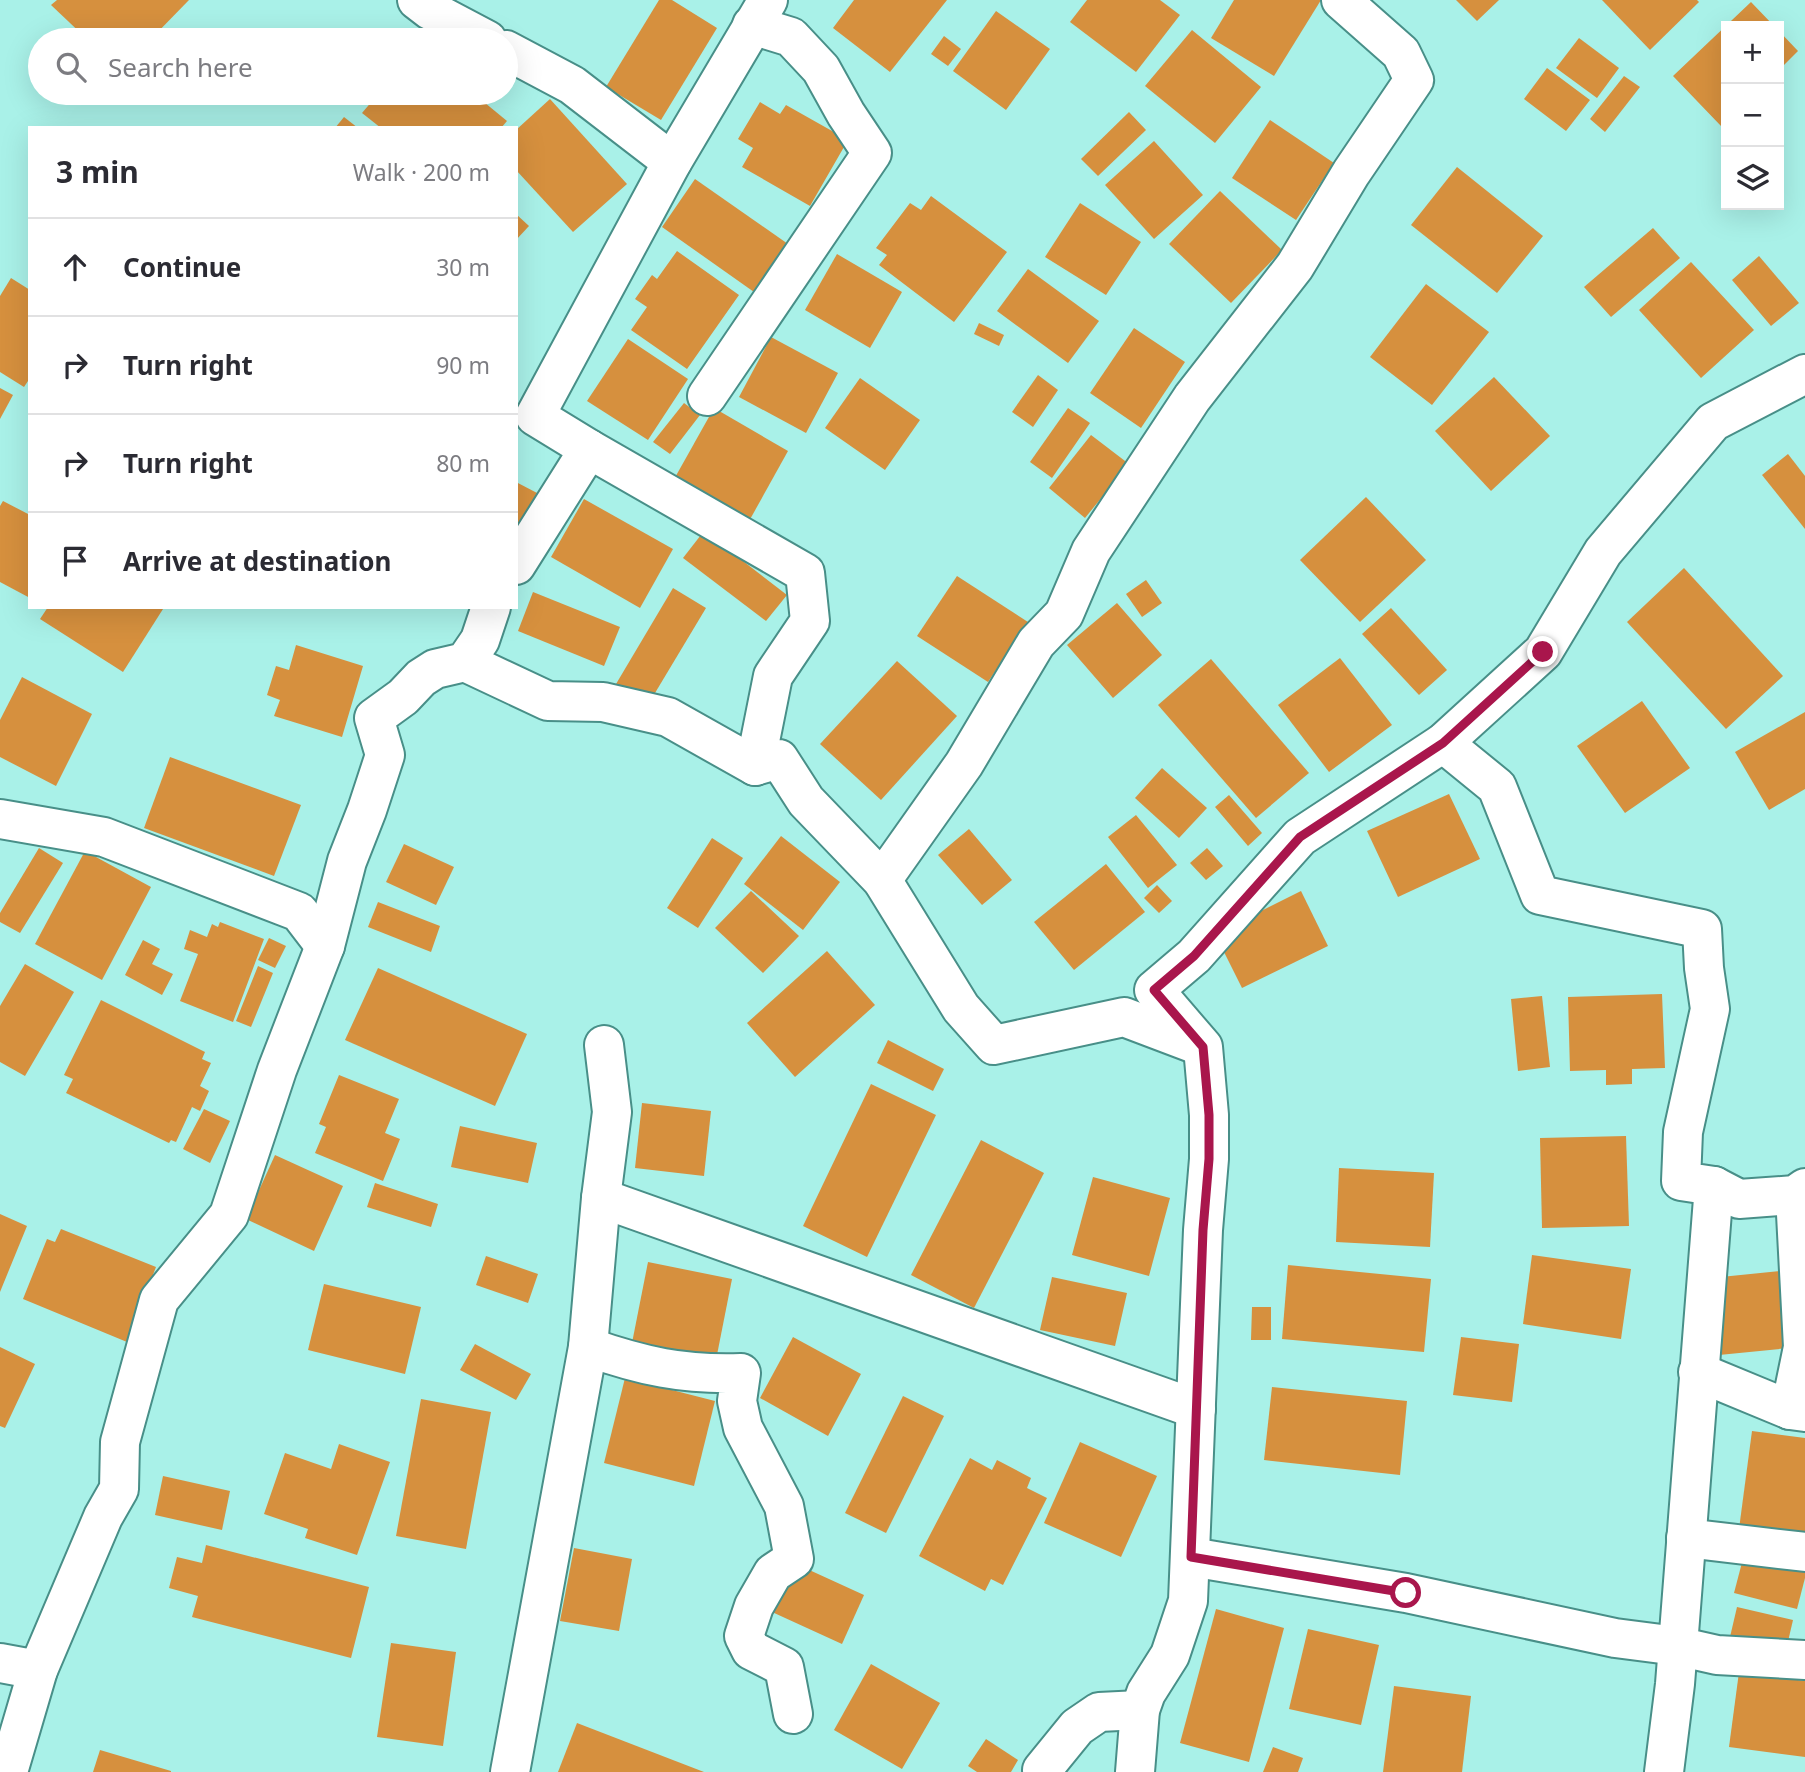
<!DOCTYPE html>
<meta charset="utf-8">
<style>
:root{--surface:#fff;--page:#f2f2f3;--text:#2b2b33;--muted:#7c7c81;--line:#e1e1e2}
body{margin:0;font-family:"Noto Sans",sans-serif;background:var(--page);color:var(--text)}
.controls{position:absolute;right:21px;top:21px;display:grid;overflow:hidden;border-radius:0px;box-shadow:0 7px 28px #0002}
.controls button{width:63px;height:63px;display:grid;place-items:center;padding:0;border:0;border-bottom:2px solid var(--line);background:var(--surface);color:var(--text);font:35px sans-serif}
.stop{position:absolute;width:21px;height:21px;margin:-16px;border:5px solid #a9164c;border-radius:50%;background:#fff}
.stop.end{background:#a9164c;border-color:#fff;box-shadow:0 2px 7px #0008}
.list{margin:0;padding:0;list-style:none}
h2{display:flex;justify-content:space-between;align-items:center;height:91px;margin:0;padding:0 28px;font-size:30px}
h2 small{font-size:23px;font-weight:400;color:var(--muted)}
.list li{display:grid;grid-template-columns:46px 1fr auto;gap:21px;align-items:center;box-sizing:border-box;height:98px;padding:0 28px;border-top:2px solid var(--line)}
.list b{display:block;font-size:26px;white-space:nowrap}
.list em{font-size:23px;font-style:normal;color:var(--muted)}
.icon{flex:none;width:38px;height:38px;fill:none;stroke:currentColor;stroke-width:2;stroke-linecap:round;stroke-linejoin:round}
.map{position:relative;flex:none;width:1805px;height:1772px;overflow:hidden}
.search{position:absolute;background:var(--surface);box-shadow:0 7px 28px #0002;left:28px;top:28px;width:490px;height:77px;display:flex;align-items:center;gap:18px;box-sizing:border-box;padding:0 24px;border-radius:38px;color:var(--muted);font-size:26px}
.panel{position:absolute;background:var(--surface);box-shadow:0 7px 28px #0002;left:28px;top:126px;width:490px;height:483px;border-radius:0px}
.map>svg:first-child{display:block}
</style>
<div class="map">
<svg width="1805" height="1772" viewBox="0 0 1805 1772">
<rect width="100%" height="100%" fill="#a9f1e8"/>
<!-- building -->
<g fill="#d6903e">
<path d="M57,0H189L150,40H88L51,5Z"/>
<path d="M659,0H672L717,28L661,120L606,87Z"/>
<path d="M854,0H947L890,72L833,28Z"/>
<path d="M1087,0H1160L1180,15L1136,72L1070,22Z"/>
<path d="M1234,0H1321L1274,76L1211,38Z"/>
<path d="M1456,0H1499L1477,21Z"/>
<path d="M1602,0H1697L1699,2L1650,50Z"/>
<path d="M1751,2L1774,26H1726V121L1721,126L1673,76Z"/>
<path d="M996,11L1050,49L1006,110L953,71Z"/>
<path d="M1192,30L1261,87L1215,143L1145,86Z"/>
<path d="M1779,31L1798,51L1779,70Z"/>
<path d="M944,36L961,49L948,66L931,54Z"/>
<path d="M1579,38L1619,68L1597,98L1556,68Z"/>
<path d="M1547,68L1590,100L1566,131L1524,99Z"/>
<path d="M1624,76L1640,87L1605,132L1590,119Z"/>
<path d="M379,93H473L507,121L501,128H381L362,113Z"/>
<path d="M550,99L627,184L573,232L516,170V130Z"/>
<path d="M760,102L780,114L786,105L848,140L810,206L742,167L753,148L738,139Z"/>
<path d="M1129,112L1146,130L1098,176L1081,159Z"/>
<path d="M344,117L358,128H335Z"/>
<path d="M1270,120L1334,163L1296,220L1232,178Z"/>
<path d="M1154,141L1203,195L1154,239L1105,185Z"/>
<path d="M1457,167L1543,236L1497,293L1411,225Z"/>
<path d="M695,179L788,244L754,292L662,227Z"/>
<path d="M1220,191L1282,250L1231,303L1169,244Z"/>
<path d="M931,196L1007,252L954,322L879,265L887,255L876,248L910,203L921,210Z"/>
<path d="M1080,203L1141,242L1106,295L1045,257Z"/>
<path d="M516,214L529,226L516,240Z"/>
<path d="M1653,228L1680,258L1611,317L1584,287Z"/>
<path d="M677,251L739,295L687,369L631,330L647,307L635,299L652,275L657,279Z"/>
<path d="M837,254L902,292L870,348L805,310Z"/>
<path d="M1759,256L1799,303L1771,326L1732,280Z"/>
<path d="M1691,262L1754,330L1701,378L1639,310Z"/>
<path d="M1028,269L1099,321L1068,363L997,311Z"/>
<path d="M11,278L30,290V378L24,387L0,372V296Z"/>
<path d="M1426,284L1489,332L1432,405L1370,357Z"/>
<path d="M979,323L1004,335L999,346L974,334Z"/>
<path d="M1134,328L1185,362L1141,428L1090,393Z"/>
<path d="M771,337L838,373L806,433L739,397Z"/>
<path d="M628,339L688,379L648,440L587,401Z"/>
<path d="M1038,375L1058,390L1033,427L1012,412Z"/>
<path d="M1494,377L1550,436L1491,491L1435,431Z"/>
<path d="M860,378L920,420L885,470L825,428Z"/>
<path d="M0,388L13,395L0,419Z"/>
<path d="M684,403L700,415L670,454L653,442Z"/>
<path d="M714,408L788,451L748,523L673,481Z"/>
<path d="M1068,408L1090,423L1052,478L1030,462Z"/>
<path d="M1091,435L1129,464L1085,518L1049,488Z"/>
<path d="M1788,454L1805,476V529L1762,475Z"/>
<path d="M516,482L539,494L516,539Z"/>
<path d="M1366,497L1426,560L1360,622L1300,560Z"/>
<path d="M584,499L673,549L640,608L551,557Z"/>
<path d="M3,501L30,515V598L0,582V506Z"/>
<path d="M704,531L787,595L766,621L683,558Z"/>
<path d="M1684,568L1783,676L1726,729L1627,622Z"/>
<path d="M957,576L1028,622L988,682L917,636Z"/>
<path d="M1146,580L1162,603L1142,617L1126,594Z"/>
<path d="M673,588L706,608L649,703L616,684Z"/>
<path d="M533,592L620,627L604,666L518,631Z"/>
<path d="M1117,603L1162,655L1113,698L1067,645Z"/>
<path d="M48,607H160L163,609L123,672L40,619Z"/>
<path d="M1391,608L1447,670L1419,695L1362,634Z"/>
<path d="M296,645L363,666L342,737L274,716L280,700L267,695L276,666L289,670Z"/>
<path d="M1340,658L1392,725L1329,772L1278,705Z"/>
<path d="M1211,659L1309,773L1256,818L1158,705Z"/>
<path d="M897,661L957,716L881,800L820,744Z"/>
<path d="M22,677L92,714L56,786L0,757V720Z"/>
<path d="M1642,701L1690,768L1625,813L1577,746Z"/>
<path d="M1805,712V789L1769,810L1735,752Z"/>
<path d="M170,757L301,805L274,876L144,828Z"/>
<path d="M1162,768L1207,808L1179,838L1135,798Z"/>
<path d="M1449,794L1480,859L1398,897L1367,831Z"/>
<path d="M1229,795L1262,833L1248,846L1215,807Z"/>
<path d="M1136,815L1177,865L1148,888L1108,837Z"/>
<path d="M969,829L1012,880L982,905L938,855Z"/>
<path d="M781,836L840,882L803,930L744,884Z"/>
<path d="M712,838L743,858L698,928L667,908Z"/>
<path d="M404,844L454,867L436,905L386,882Z"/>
<path d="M39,848L63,863L20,933L0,922V913Z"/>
<path d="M1207,848L1223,866L1206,880L1190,863Z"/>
<path d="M85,851L151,887L102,980L35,944Z"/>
<path d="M1106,864L1145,912L1074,970L1034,922Z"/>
<path d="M1157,885L1172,901L1159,913L1144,898Z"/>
<path d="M751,891L799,936L763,973L715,928Z"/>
<path d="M1301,891L1328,946L1242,988L1215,934Z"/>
<path d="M378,902L440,926L431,952L368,927Z"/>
<path d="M220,922L264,939L233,1022L180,1001L198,954L184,949L190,930L207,937L212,924L218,927Z"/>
<path d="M269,938L286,946L275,968L258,960Z"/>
<path d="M143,940L160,949L152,964L173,974L162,995L125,975Z"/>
<path d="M827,951L875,1005L795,1077L747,1023Z"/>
<path d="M25,964L74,992L25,1076L0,1062V1006Z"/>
<path d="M258,966L273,973L251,1027L236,1021Z"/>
<path d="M378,968L527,1034L495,1106L345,1040Z"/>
<path d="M1662,994L1665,1068L1632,1069V1084L1606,1085V1070L1570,1071L1568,997Z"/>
<path d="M1542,996L1550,1067L1518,1071L1511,999Z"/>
<path d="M101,1000L205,1052L202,1059L211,1063L200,1086L209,1091L200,1111L192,1107L176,1142L171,1140L169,1143L66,1093L73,1079L64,1075Z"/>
<path d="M888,1040L944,1069L933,1091L877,1063Z"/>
<path d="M339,1075L399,1099L385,1133L400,1139L383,1181L315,1153L326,1127L319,1124Z"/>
<path d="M871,1084L936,1115L867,1257L803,1226Z"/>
<path d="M642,1103L711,1111L704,1176L635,1168Z"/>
<path d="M204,1109L230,1121L210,1163L183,1149Z"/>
<path d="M460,1126L537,1143L528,1183L451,1167Z"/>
<path d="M1626,1136L1629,1226L1542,1228L1540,1138Z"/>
<path d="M981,1140L1044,1173L974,1308L911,1275Z"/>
<path d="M275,1155L343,1186L314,1251L246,1219Z"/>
<path d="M1339,1168L1434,1173L1430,1247L1336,1242Z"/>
<path d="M1093,1177L1170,1198L1149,1276L1072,1255Z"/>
<path d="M375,1183L438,1204L431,1227L367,1207Z"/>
<path d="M0,1214L27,1226L0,1292Z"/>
<path d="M61,1229L156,1267L127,1342L23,1299L47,1239L55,1242Z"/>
<path d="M1532,1255L1631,1269L1621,1339L1523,1324Z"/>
<path d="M486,1256L538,1274L528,1303L476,1285Z"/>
<path d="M648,1262L732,1279L715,1365L631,1348Z"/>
<path d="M1288,1265L1431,1279L1424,1352L1282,1339Z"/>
<path d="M1791,1270L1799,1347L1719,1355L1711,1278Z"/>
<path d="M1052,1277L1127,1293L1115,1346L1040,1330Z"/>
<path d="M324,1284L421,1307L405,1374L308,1350Z"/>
<path d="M1252,1307H1271V1340H1251Z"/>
<path d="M793,1337L861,1374L828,1436L760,1398Z"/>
<path d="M1461,1337L1519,1344L1512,1402L1453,1395Z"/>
<path d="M475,1344L531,1374L516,1400L460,1370Z"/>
<path d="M0,1347L35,1364L5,1428L0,1426Z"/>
<path d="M625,1378L715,1401L694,1486L604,1463Z"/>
<path d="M1272,1387L1407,1401L1400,1475L1264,1460Z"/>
<path d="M903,1396L944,1416L886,1533L845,1513Z"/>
<path d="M421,1399L491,1412L466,1549L396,1536Z"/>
<path d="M1752,1431L1805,1438V1539L1739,1529Z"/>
<path d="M1080,1442L1157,1476L1121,1557L1044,1523Z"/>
<path d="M339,1444L390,1462L357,1555L305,1538L308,1529L264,1514L285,1453L331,1469Z"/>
<path d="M970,1458L992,1470L997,1460L1031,1478L1027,1488L1047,1498L1003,1585L991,1579L985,1591L919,1556Z"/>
<path d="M163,1476L230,1491L222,1530L155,1515Z"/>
<path d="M206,1545L369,1587L351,1658L192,1617L198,1596L169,1588L177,1557L202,1563Z"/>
<path d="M574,1548L632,1559L619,1631L560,1621Z"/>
<path d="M1745,1551L1805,1566V1578L1797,1609L1734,1593Z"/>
<path d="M794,1563L864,1595L842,1644L772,1612Z"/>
<path d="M1737,1607L1793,1620L1786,1650L1730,1637Z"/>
<path d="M1216,1609L1284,1628L1249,1762L1180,1743Z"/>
<path d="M1308,1629L1379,1645L1361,1725L1289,1709Z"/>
<path d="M391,1643L456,1652L443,1746L377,1737Z"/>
<path d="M871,1664L940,1703L902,1769L834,1730Z"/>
<path d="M1739,1672L1805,1681V1757L1729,1747Z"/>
<path d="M1394,1686L1471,1696L1462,1772H1383Z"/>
<path d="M577,1723L704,1772H558Z"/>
<path d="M986,1739L1018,1760L1011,1772H977L968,1766Z"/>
<path d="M1273,1747L1303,1758L1298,1772H1263Z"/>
<path d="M100,1750L171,1771V1772H93Z"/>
</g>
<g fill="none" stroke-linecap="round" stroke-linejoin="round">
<!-- minor casing -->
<g stroke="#488f88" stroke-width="42">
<g id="minor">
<path d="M417,0L430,10L487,40"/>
<path d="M506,50L572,85L672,162"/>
<path d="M707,396L872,153L846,114L821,69L791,37L752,25"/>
<path d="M589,449L805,573L810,621L773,676L755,766L779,759L806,801L882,880L961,1008L994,1045L1124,1017L1198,1045"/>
<path d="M516,565L589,449L535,416L672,162L768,0"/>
<path d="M465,662L548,701L603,702L668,717L755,766"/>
<path d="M1443,743L1497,787L1540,895L1702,929L1704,968L1710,1009L1683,1132L1681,1181L1714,1186L1739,1199L1795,1195L1805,1188"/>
<path d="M0,819L104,837L299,912L325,946"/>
<path d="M882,880L964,764L1036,643L1064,614L1091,551L1192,398L1295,266L1351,173L1414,80L1401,53L1341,0"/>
<path d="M601,1198L1196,1409"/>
<path d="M588,1347C642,1366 683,1375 741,1373L737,1401L743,1428L784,1506L794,1559L773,1573L754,1606L744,1636L751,1650L784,1667L793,1714"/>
<path d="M1698,1372L1790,1410L1805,1412"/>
<path d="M1790,1410L1803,1347L1795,1195"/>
<path d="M1686,1538L1805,1552"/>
<path d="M1191,1557L1406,1593L1615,1638L1677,1646L1717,1655L1805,1660"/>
<path d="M0,1663L38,1670"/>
<path d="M1042,1770L1077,1727L1099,1712L1140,1710"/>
<path d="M8,1772L38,1670L103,1517L119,1489L120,1442L159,1300L229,1215L277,1070L325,946L347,861L367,810L385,755L374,718L403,697L421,678L435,669L465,662L480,640L491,607"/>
<path d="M510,1772L588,1347L601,1198L612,1112L604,1045"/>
<path d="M1135,1772L1140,1710L1146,1693L1170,1655L1188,1601L1203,1230L1209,1159V1115L1203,1047L1154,990L1194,956L1300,837L1443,743L1543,652L1603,552L1713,422L1805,374"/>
<path d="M1664,1772L1675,1684L1714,1186"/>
</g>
</g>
<!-- minor -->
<use href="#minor" stroke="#fff" stroke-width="38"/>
</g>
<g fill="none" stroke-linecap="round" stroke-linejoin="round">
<!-- route -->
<path stroke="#a9164c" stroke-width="9" d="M1406,1593L1191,1557L1203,1230L1209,1159V1115L1203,1047L1154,990L1194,956L1300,837L1443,743L1543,652"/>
</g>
</svg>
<div class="controls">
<button>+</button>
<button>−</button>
<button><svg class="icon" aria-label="layers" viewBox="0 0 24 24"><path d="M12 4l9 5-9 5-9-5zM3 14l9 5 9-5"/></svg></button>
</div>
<div class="stop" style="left:1406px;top:1593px"></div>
<div class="stop end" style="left:1543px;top:652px"></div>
<div class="search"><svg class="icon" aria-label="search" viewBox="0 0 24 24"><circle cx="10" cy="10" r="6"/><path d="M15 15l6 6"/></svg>Search here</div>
<section class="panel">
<h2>3 min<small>Walk · 200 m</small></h2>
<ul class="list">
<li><svg class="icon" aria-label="ahead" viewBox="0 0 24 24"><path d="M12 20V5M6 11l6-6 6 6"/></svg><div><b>Continue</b></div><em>30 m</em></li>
<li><svg class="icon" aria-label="right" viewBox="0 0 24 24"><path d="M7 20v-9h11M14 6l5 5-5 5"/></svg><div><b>Turn right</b></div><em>90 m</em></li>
<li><svg class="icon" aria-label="right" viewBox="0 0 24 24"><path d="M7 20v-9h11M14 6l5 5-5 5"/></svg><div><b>Turn right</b></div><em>80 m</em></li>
<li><svg class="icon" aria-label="arrive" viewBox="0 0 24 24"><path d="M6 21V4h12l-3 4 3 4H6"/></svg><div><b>Arrive at destination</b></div></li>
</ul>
</section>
</div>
